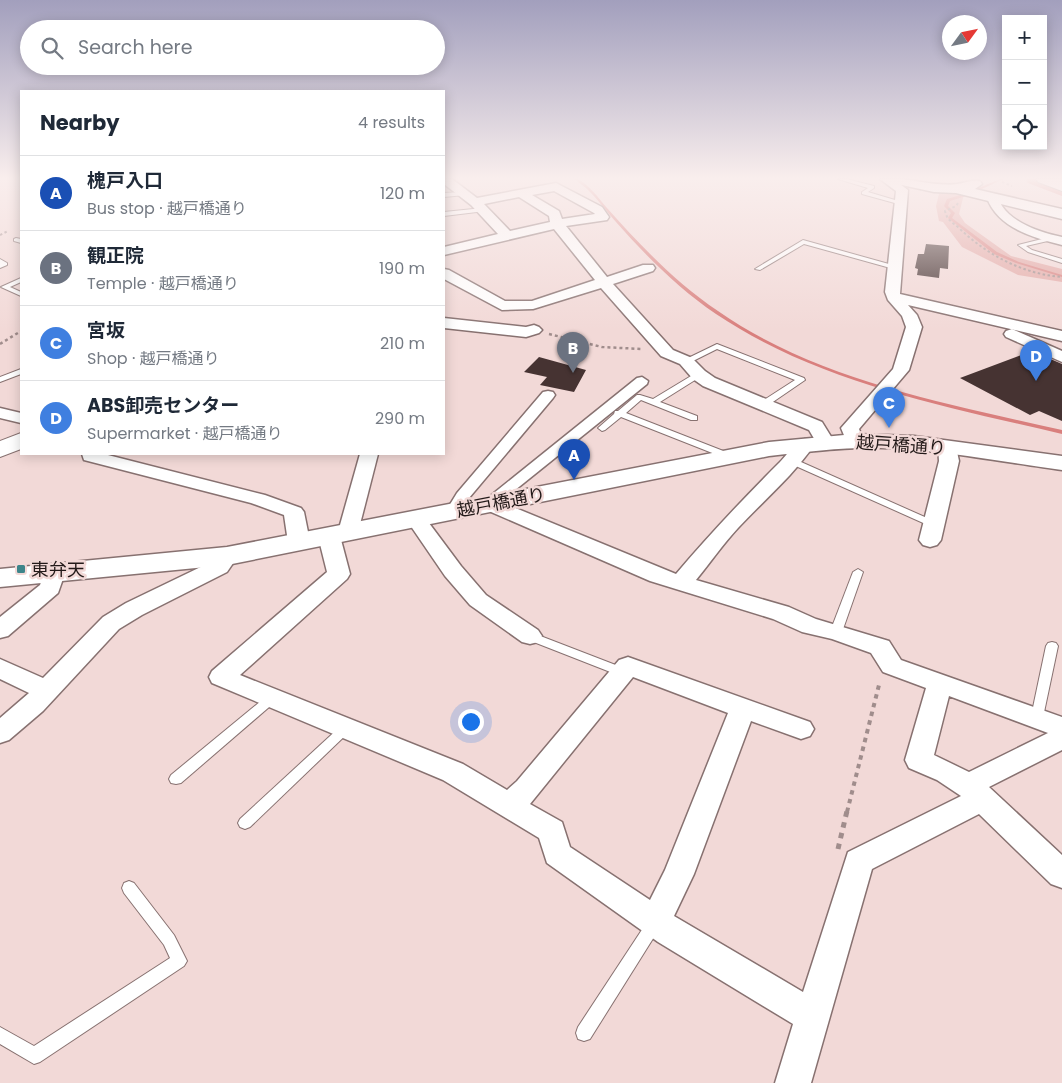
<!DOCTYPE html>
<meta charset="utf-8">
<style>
:root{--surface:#fff;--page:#f6f6f7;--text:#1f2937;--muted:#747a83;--line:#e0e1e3;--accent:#3d858a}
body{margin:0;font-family:Poppins,"Noto Sans JP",sans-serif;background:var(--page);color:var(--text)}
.controls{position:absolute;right:15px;top:15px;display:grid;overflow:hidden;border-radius:0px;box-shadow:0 2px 12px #0003}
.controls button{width:45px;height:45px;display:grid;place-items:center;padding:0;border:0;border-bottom:1px solid var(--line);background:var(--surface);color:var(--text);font:25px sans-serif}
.compass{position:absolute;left:942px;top:15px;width:45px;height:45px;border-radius:50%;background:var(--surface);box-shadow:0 2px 12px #0003;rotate:57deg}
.you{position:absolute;left:470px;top:721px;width:18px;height:18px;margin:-12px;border:4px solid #fff;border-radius:50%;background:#1a73e8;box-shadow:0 0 0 8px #1a73e833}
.badge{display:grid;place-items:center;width:32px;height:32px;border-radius:50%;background:var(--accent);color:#fff;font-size:16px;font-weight:700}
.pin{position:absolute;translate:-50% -41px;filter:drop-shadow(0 1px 2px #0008)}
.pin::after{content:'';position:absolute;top:26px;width:18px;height:15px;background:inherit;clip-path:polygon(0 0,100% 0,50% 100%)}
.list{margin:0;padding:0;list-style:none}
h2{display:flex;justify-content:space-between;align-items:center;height:65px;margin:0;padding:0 20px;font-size:21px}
h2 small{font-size:16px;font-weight:400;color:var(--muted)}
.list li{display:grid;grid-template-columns:32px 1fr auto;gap:15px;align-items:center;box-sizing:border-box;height:75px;padding:0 20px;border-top:1px solid var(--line)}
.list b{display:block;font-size:19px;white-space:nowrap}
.list p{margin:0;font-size:16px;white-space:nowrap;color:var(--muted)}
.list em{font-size:16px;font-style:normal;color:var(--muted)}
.icon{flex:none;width:28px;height:28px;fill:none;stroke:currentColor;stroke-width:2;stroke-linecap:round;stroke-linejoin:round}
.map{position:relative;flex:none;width:1062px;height:1083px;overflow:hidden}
.search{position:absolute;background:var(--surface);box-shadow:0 2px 12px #0003;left:20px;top:20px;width:425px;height:55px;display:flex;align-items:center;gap:12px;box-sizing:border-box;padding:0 18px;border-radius:28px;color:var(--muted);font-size:19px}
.panel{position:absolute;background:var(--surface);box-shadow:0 2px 12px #0003;left:20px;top:90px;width:425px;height:365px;border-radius:0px}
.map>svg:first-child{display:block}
</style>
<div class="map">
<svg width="1062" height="1083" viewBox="0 0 1062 1083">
<rect width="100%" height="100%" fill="#f2d9d7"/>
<!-- green -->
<path fill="#e3a9a6" d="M940,190L964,194L959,214L965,223L1011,256L1062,269V282L1018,275L962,247L943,222L939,221L936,206Z"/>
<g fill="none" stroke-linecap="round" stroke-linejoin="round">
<!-- stream -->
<g fill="#d97f7d" fill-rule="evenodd">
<path d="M575,179C586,180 600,200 607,208C641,246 676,283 718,311C816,380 947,404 1062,430V434C943,406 819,383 716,314C679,289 646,256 616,222C606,211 597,198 586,188C582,185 578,182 575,179Z"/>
<path d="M1000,179H1004L966,196L950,201L948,206L955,213L952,218L997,252L1019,262L1062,275V277L1016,263L994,254L948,218L951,213L944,206L947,199L964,194Z"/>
</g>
<!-- canal -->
<path fill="#d97f7d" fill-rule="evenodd" d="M1028,179H1036L1062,188V196L1028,183L1026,181Z"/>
</g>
<!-- building -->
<g fill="#463332">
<path d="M926,244L949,246L948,269L940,268L939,278L917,275L918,269L915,268L918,254H924Z"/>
<path d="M1032,351L1062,364V421L1039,411L1030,415L960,378Z"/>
<path d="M539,357L586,370L574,392L540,385L547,377L524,372Z"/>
</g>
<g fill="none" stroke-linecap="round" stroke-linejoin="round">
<!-- service casing -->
<g stroke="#877170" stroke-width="2">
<g id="service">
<path d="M838,179H846L874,186V188L868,192L905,203L902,205L862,194V192L868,188Z"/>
<path d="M463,192L466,194L465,195L444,197V193Z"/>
<path d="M483,208L486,210L485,211L444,216V212Z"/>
<path d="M1050,237L1053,239L1052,240L1026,246L1032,250L1062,259V263L1028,252L1018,245Z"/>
<path d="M16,238L21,239V243L14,241V239Z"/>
<path d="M803,240L896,266L897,267L894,269L804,244L760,270L755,269Z"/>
<path d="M0,259L7,263V265L0,268Z"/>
<path d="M21,278V282L10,287L21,292V296L1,287Z"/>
<path d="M717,344L804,378L805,380L767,406H761V402L795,380L717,349L689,363H686L682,361Z"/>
<path d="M21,369V374L0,382V377Z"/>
<path d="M696,373H702L703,375L660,402L697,416V420H691L641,400L626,413L731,454L732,456L731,458H725L621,417L605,430L602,431L598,428L614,414L615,411H618L637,395H640L653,399Z"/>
<path d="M792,458L936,522L938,524L936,526H930L789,463L788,461L789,459Z"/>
<path d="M858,569L863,572L842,632L840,635H832L830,632L853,572Z"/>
<path d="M530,632L626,669L628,672L626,675L622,676L618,675L526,639L524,636L526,633Z"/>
<path d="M1052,642L1056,643L1058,646L1043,717L1041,720L1037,722L1033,720L1031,717L1046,646L1048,643Z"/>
<path d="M271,694L275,696L277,699L275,702L181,783L176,784L171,783L169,779L171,775L267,696Z"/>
<path d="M346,723L350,725L352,728L350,731L250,827L245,829L240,827L238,823L240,819L342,725Z"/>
<path d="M129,881L134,883L174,935L187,961L184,966L40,1062L34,1064L0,1044V1027L34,1046L170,958L164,945L124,893L122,888L124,883Z"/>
<path d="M654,917L659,919L661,924L659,929L590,1039L584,1041L578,1039L576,1033L578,1027L649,919Z"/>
</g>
</g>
<!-- pedestrian casing -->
<g stroke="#877170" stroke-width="3">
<g id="pedestrian">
<path d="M642,377L648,381L647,384L494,507H484L481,504L484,501L637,378Z"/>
<path d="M548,391L553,392L555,395L553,398L469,498L460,514H448L446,511L457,493L543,392Z"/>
</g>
</g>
<!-- minor casing -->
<g stroke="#877170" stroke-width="3">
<g id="minor">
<path d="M444,179H452L477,198L556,183L602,207L609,217L607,220L566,226L607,277L643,265H653L655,268L653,271L613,284L673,350L692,358L705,371L715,378L822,422L835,443L833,447L826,449L819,447L809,430L703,386L693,379L680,364L661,356L601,288L533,309L502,310L444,279V269L449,270L505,301H532L595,280L554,229L444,255V247L498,234L471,205L444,184ZM554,191L594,213L595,214L562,219L559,211L532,195ZM519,197L549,216L550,222L510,231L484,204Z"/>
<path d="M880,179H893L908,190L900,294L1062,331V341L908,305L917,315L922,327L909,370L859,429L864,441L862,445L855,447L848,445L841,428L893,369L906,327L902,316L888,300L885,292L896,191Z"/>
<path d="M993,194L997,195C999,199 1000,203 1002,206C1014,224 1043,233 1062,237V245C1034,238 998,228 987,198Z"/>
<path d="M444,318L526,327L534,325L539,327L542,330L539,333L526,337L444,328Z"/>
<path d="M1012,329L1062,351V362L1006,337L1004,334L1006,331Z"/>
<path d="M0,408L21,413V423L0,418Z"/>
<path d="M805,439L812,441L814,445C793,476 763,501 738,528C723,544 710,563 696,580L789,607L816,619L889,641L901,660L1062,717V750L989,787L1062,855V888L1051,884L979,814L872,869L811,1083H775L793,1024L658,942L547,863L539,838L443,780L212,683L209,677L212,671L327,572L318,536L322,531L329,529L336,531L340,536L350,574L347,579L240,675L463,764L507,790L517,781L619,660L628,657L810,722L814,729L810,736L801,739L751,721L694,874L674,916L803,992L848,852L961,796L937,780L909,768L905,760L926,688L883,672L871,653L832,639L802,632L773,619L650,581L482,508L479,504L482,500L489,498L496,500L676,574C710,534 743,499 780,462C788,454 794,442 805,439ZM633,677L728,713L665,870L650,900L570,847L562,822L530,804ZM949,696L1048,733L969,772L934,755Z"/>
<path d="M947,441L954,443L956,447L959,461L941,540L937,545L930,547L923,545L919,540L939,461L938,447L940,443Z"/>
<path d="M82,454H104L265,495L301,508L304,512L310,542L307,547L299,549L291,547L288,542L284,515L251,503L84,460Z"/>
<path d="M360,454H378L358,532L355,537L348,539L341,537L338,532Z"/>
<path d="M416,513L423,515L461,566L486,595L538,630L542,636L538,642L530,644L522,642L470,605L445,576L406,519L409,515Z"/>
<path d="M227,549L235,551L238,556L227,572L142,615L119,629L43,711L9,740L0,743V718L29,693L0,679V659L43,678L103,617L126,603L211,562L219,551Z"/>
<path d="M54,566L62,568L65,573L58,593L8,636L0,638V617L40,585L46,568Z"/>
</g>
</g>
<!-- tertiary casing -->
<g stroke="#877170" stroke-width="3">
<g id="tertiary">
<path d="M886,179C910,177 933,187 957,184C965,183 972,179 980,181L982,184L975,189L1062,209V219L956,193L934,192L888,182Z"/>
<path d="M855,434L914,436L1062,456V470C1003,462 943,450 883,448C845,447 807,452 769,456L227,565L0,587V569L227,547L769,442Z"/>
</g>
</g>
<!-- secondary casing -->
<g stroke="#877170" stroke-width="2">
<path id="secondary" d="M21,433V449L0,457V441Z"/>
</g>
<!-- trunk casing -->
<g stroke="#877170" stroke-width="2">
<path id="trunk" d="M1036,179H1056L1062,181V191L1038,182Z"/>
</g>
<!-- motorway casing -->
<g stroke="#877170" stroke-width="2">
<path id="motorway" d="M1046,179H1062V186L1048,182Z"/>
</g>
<!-- path-far3 -->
<g stroke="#a08d8c" stroke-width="2" stroke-dasharray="2.5 2.5" stroke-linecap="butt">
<path d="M1002,182L1012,186"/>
<path d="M958,203L956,206L945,211C947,220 952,222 959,228C987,255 1023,274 1062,277"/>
<path d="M0,235L8,231"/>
</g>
<!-- path-far2 -->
<g stroke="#a08d8c" stroke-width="2.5" stroke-dasharray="3 3" stroke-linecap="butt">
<path d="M549,334L602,347L641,349"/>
<path d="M0,344L21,331"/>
</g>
<!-- path-far1 -->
<path stroke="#a08d8c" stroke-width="4" stroke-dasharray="4.5 4.5" stroke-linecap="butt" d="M847,812L880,681"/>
<!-- path -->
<path stroke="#a08d8c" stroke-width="5" stroke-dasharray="5.5 5.5" stroke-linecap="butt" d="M838,849L847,811"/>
<!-- service -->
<use href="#service" fill="#fff" fill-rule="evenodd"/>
<!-- pedestrian -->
<use href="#pedestrian" fill="#fff" fill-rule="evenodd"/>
<!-- minor -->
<use href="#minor" fill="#fff" fill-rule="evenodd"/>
<!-- tertiary -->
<use href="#tertiary" fill="#fff" fill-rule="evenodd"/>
<!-- secondary -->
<use href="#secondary" fill="#fff" fill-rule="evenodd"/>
<!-- trunk -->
<use href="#trunk" fill="#fff" fill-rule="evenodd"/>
<!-- motorway -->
<use href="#motorway" fill="#fff" fill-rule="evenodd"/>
</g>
<!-- sky -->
<linearGradient id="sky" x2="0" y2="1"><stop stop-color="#a29fbd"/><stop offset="0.54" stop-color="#f9eeed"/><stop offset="1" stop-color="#f9eeed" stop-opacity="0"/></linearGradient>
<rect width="1062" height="330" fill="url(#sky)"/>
<!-- markers -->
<rect fill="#3d858a" stroke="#f2d9d7" stroke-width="2" x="16" y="564" width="10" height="10" rx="2.5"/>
<g text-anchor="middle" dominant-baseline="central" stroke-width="5" stroke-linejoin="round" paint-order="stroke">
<!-- street labels -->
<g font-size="18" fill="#231a19" stroke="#f2d9d7">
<text transform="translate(901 445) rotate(4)">越戸橋通り</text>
<text transform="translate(501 502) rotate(-11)">越戸橋通り</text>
</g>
<!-- poi labels -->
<g font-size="18" fill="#231a19" stroke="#f2d9d7" text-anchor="start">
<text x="31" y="569">東弁天</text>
</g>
</g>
</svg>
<div class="controls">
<button>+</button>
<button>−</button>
<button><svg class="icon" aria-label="locate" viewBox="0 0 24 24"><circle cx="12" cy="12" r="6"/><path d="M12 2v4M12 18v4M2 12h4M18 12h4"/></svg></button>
</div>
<svg class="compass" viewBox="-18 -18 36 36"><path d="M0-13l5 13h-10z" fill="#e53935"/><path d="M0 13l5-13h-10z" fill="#747a83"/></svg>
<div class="you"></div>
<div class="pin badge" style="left:574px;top:480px;background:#1a4fb4">A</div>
<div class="pin badge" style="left:573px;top:373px;background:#6b7280">B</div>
<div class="pin badge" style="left:889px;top:428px;background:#3f7fe0">C</div>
<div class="pin badge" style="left:1036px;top:381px;background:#3f7fe0">D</div>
<div class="search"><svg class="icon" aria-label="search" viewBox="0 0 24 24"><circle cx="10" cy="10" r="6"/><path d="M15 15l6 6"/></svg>Search here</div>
<section class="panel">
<h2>Nearby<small>4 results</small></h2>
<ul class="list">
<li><span class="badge" style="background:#1a4fb4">A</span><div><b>槐戸入口</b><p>Bus stop · 越戸橋通り</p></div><em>120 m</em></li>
<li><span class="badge" style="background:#6b7280">B</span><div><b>観正院</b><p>Temple · 越戸橋通り</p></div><em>190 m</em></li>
<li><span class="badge" style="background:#3f7fe0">C</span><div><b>宮坂</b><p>Shop · 越戸橋通り</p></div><em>210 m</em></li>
<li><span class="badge" style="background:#3f7fe0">D</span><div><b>ABS卸売センター</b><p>Supermarket · 越戸橋通り</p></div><em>290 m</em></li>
</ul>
</section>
</div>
